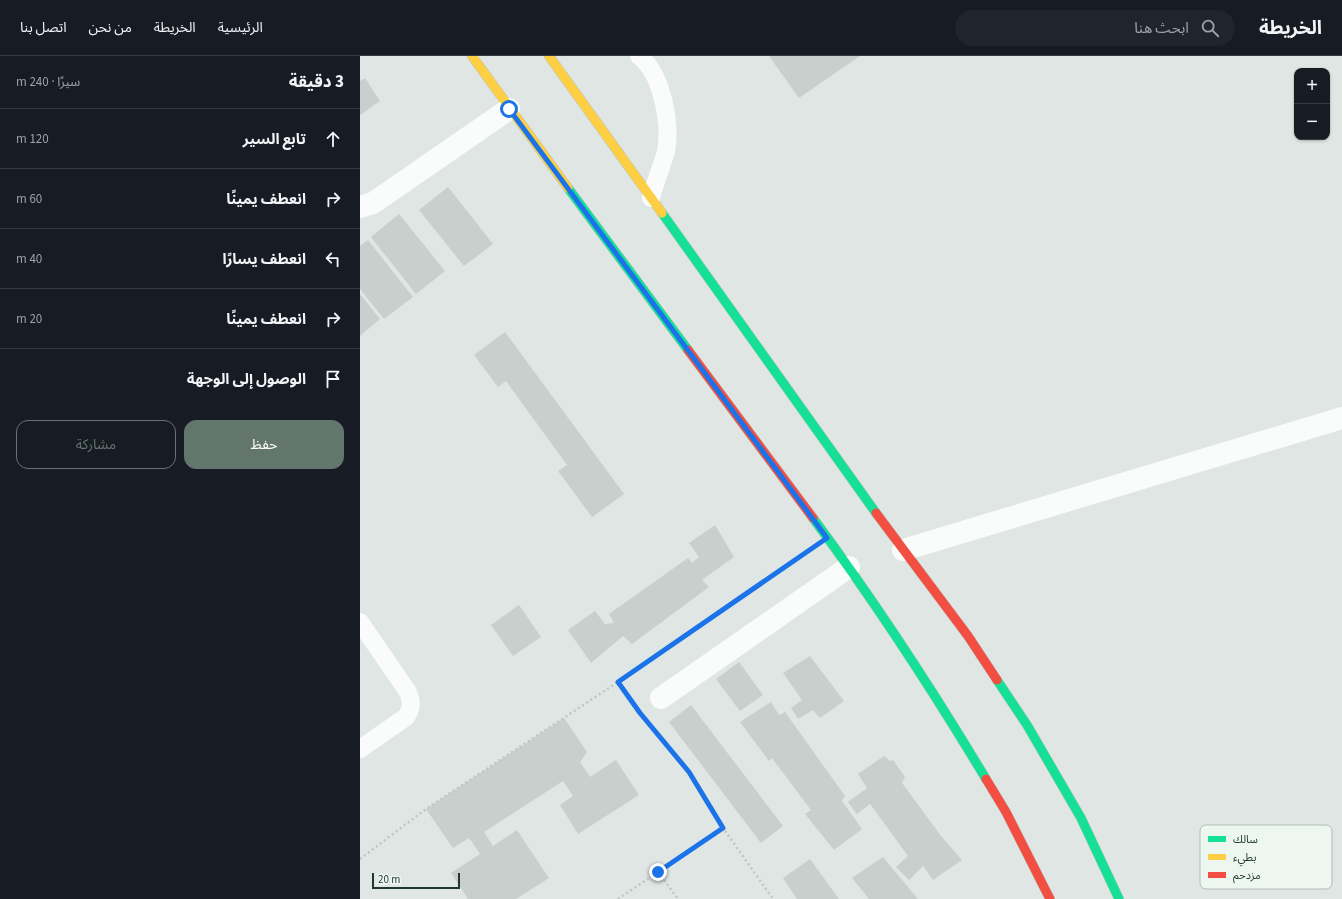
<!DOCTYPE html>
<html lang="ar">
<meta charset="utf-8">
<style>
:root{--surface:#171b24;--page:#20242c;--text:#f1f3f6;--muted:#9ea1a6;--line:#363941;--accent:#63766d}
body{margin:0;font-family:"Source Sans 3","Noto Sans Arabic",sans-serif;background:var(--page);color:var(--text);direction:rtl}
.controls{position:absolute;right:12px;top:12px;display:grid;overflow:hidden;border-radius:8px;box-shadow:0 1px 3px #0004}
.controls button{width:36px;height:36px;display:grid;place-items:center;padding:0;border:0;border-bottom:1px solid var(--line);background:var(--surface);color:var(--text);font:20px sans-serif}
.scale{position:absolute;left:12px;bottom:10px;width:88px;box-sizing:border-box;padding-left:4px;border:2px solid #1f392e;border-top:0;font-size:11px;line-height:14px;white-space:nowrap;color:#1f392e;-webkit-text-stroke:3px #edf6f0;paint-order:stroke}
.stop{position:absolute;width:12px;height:12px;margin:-9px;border:3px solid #1a73e8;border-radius:50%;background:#fff}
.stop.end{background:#1a73e8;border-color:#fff;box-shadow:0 1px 4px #0008}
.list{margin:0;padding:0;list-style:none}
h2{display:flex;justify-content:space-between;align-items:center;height:52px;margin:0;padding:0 16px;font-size:17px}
h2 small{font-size:13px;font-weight:400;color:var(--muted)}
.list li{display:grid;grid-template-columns:26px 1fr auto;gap:12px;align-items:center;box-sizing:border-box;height:60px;padding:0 16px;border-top:1px solid var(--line)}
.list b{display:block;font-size:15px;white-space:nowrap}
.list em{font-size:13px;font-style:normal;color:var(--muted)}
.actions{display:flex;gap:8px;padding:12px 16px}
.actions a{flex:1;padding:9px 0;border:1px solid var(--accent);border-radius:12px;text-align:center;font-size:14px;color:var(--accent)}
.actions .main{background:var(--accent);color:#fff}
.icon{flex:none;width:22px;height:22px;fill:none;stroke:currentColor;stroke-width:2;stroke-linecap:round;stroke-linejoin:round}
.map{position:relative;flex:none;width:982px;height:843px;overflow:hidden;direction:ltr}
header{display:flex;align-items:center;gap:24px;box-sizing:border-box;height:56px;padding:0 20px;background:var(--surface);border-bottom:1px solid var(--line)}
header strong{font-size:19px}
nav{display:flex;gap:22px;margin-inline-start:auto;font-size:14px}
.search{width:280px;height:36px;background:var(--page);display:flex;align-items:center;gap:10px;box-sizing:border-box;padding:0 14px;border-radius:22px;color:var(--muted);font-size:15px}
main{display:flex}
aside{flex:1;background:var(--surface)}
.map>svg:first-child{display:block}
</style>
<header>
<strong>الخريطة</strong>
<div class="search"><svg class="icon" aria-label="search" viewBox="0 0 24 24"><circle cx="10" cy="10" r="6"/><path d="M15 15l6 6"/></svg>ابحث هنا</div>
<nav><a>الرئيسية</a><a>الخريطة</a><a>من نحن</a><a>اتصل بنا</a></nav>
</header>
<main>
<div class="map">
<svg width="982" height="843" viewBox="0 0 982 843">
<rect width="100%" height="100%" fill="#e0e6e3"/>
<!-- building -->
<g fill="#c9cfcc">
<path d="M409,0H500L439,42Z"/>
<path d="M5,22L20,45L0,59V23L1,25Z"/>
<path d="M88,131L133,188L104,210L59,154Z"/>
<path d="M39,158L85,215L56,238L11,181Z"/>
<path d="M8,184L53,241L24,263L0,233V190Z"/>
<path d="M0,238L20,263L0,280Z"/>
<path d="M145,276L264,438L232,461L198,415L207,409L146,325L138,331L114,299Z"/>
<path d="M355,469L374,501L342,524L349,531L272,588L263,580L231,607L208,574L235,555L245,568L254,567L249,558L328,502L332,507L339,501L329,487Z"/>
<path d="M159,549L181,581L153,600L131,569Z"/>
<path d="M450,600L484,645L460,662L453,654L438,663L431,652L442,644L423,617Z"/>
<path d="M379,606L403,639L380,655L356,623Z"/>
<path d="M411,646L419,659L425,656L485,740L482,745L502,773L474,794L445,758L451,754L412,702L409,705L380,666Z"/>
<path d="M331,649L423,770L401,787L309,666Z"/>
<path d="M204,662L227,696L220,706L230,721L256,704L279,739L218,778L200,749L213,740L203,725L124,776L133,790L157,774L189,822L156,843H108L91,817L120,798L109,782L93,792L66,753Z"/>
<path d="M524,700L530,705L533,704L545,721L542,727L581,780L602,804L573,824L563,810L549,824L536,811L548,800L510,748L497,758L488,746L507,732L498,718Z"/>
<path d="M523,801L558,843H509L492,822Z"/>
<path d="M450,803L479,843H437L423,822Z"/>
</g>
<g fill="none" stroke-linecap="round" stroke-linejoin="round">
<!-- fast casing -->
<g stroke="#b9c3be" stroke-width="10">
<g id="fast">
<path d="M208,132L328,294"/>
<path d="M302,157L516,457"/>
<path d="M453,462C515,546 572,633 626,723"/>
<path d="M637,624L667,669L721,762L759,843"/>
</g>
</g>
<!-- slow casing -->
<g stroke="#b9c3be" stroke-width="10">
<g id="slow">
<path d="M112,0L208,132"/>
<path d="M189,0L302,157"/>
</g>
</g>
<!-- jam casing -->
<g stroke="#b9c3be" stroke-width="10">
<g id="jam">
<path d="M328,294L453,462"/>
<path d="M516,457L608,580L637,624"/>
<path d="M626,723L646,756L690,843"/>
</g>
</g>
<!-- path -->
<g stroke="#bfc7c3" stroke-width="2.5" stroke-dasharray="2 3" stroke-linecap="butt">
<path d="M258,626L275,650"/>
<path d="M287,665L329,716L363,772L413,843"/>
<path d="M0,803L66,753L258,626L445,497"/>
<path d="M298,816L318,843"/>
<path d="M258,843L363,772"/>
</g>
<!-- lane -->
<g stroke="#fafbfb" stroke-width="18">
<path d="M279,0C302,17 311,67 306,95C302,110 295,126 291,142"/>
<path d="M0,566L48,636C52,646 52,652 46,661L0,693"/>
</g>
<!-- street -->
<g stroke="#fafbfb" stroke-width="22">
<path d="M0,151L13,147L149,53"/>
<path d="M543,494L982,362"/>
<path d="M301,642L489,511"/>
</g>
<!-- fast -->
<use href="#fast" stroke="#16e098" stroke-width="9"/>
<!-- slow -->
<use href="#slow" stroke="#ffcf43" stroke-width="9"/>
<!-- jam -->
<use href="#jam" stroke="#f24e42" stroke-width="9"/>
</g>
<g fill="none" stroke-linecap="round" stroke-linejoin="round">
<!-- route -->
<path stroke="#1a73e8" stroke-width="5" d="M149,53L467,482L258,626L280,657L329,716L363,772L298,816"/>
</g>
<!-- legend -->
<rect x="840" y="769" width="132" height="64" rx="6" fill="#edf6f0" stroke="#afbdb6" stroke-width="1"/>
<rect x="848" y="780" width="18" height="6" fill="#16e098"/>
<rect x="848" y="798" width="18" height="6" fill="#ffcf43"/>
<rect x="848" y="816" width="18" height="6" fill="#f24e42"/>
<g font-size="11" fill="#1f392e">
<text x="873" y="787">سالك</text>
<text x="873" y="805">بطيء</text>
<text x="873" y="823">مزدحم</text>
</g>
</svg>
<div class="controls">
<button>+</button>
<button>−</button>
</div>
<div class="scale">20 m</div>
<div class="stop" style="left:149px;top:53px"></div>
<div class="stop end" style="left:298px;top:816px"></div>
</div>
<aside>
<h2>3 دقيقة<small>سيرًا · 240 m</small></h2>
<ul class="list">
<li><svg class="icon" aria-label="ahead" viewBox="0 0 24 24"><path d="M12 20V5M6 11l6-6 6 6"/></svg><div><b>تابع السير</b></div><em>120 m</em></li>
<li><svg class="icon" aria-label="right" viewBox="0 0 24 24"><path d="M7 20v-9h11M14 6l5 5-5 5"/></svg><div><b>انعطف يمينًا</b></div><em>60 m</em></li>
<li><svg class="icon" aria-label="left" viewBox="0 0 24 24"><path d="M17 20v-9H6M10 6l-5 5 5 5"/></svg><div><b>انعطف يسارًا</b></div><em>40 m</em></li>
<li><svg class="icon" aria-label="right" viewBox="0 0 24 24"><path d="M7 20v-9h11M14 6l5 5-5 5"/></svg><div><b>انعطف يمينًا</b></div><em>20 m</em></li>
<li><svg class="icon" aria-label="arrive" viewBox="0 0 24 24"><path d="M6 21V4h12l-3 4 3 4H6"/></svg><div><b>الوصول إلى الوجهة</b></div></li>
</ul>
<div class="actions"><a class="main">حفظ</a><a>مشاركة</a></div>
</aside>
</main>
